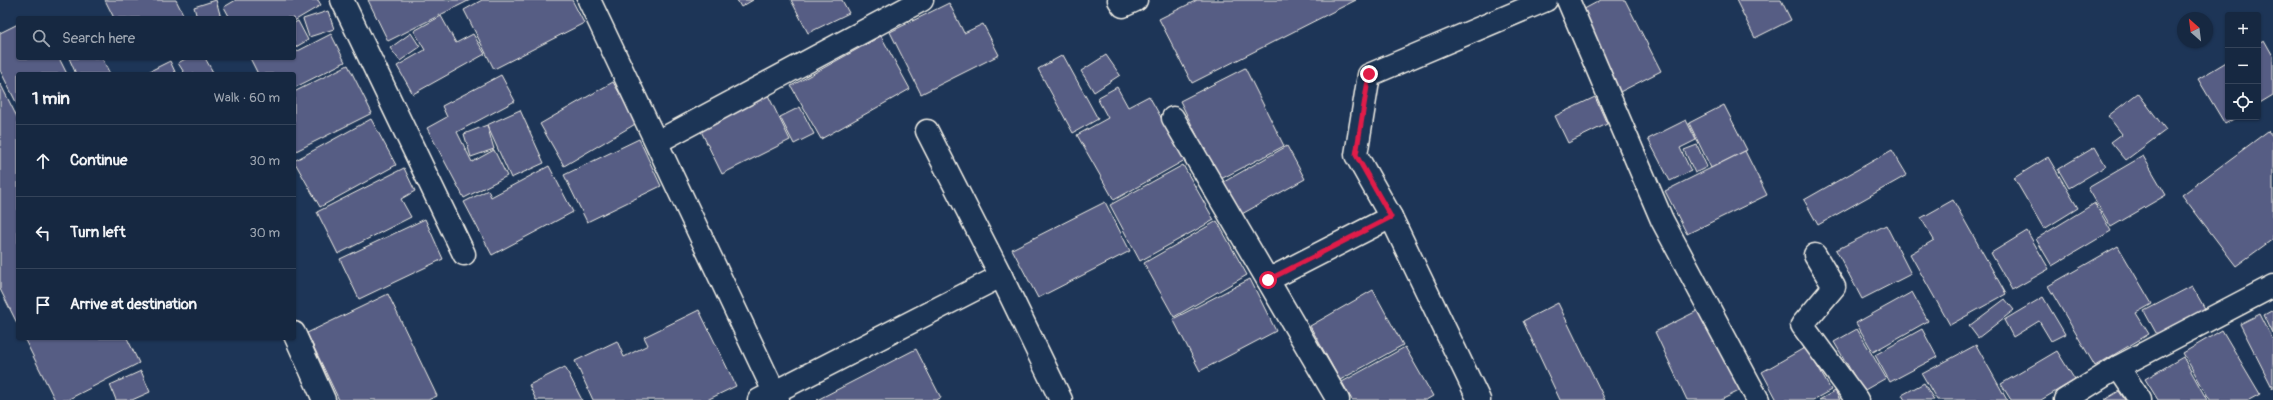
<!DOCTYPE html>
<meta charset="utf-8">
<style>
:root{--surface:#162841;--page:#23344c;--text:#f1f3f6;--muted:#9ea6b1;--line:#35445a}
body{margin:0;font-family:Pangolin,sans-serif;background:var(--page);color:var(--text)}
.controls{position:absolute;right:12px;top:12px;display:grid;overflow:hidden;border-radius:4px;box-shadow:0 1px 3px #0004}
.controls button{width:36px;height:36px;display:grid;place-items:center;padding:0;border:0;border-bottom:1px solid var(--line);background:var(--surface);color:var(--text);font:20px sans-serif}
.compass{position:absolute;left:2177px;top:12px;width:36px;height:36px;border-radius:50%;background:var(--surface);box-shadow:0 1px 3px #0004;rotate:332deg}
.stop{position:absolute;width:12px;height:12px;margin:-9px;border:3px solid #e11d48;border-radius:50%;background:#fff}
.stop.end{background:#e11d48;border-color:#fff;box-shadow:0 1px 4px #0008}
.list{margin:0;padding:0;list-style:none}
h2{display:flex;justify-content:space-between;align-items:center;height:52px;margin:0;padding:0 16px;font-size:17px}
h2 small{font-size:13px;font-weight:400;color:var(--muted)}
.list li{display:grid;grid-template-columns:26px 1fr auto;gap:12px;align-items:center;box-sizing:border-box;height:72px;padding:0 16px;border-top:1px solid var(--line)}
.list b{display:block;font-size:15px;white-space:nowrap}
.list em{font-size:13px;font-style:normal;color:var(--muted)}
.icon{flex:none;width:22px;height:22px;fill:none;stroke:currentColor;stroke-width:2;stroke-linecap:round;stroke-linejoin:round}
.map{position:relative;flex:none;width:2273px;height:400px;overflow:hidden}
.search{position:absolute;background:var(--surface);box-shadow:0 1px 3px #0004;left:16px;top:16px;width:280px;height:44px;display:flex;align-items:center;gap:10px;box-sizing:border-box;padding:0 14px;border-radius:4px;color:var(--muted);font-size:15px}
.panel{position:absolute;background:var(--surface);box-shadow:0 1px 3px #0004;left:16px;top:72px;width:280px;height:268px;border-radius:4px}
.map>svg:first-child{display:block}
</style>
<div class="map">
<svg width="2273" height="400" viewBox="0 0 2273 400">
<rect width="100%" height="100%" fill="#1d3557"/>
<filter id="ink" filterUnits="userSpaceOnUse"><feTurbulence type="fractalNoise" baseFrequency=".025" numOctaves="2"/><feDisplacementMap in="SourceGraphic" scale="8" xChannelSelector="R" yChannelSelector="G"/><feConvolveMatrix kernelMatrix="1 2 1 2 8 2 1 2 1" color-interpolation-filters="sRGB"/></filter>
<g filter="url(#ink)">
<!-- building -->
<g fill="#565d84" stroke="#f4f1e8">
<path d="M105,0H176L185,18H114Z"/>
<path d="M216,0L221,18H197L194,7Z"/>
<path d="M236,0H318L321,5L294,21V18H230L224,7Z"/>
<path d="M368,0H470L388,41Z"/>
<path d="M482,0H572L584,23L494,69L464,10Z"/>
<path d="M737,0H753L741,7Z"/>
<path d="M791,0H842L849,13L808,33Z"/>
<path d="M1197,0H1356L1192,83L1159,19Z"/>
<path d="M1601,0H1625L1661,71L1616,94L1575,14Z"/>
<path d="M1736,0H1781L1791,20L1755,38Z"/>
<path d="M949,3L964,33L983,24L999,55L921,94L890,32Z"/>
<path d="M328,11L334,29L309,37L303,19Z"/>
<path d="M441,16L456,43L473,34L485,54L413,94L397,66L425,50L414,31Z"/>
<path d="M298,21L308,40L294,48V23Z"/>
<path d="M18,24V58H59L67,74H18V106L0,70V33Z"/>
<path d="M411,33L420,47L400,61L390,48Z"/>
<path d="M331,34L345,62L294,88V74H258L250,58H294V53Z"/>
<path d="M881,36L910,89L821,139L791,86Z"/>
<path d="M2264,40L2273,56V95L2258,104V43Z"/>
<path d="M1063,55L1098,119L1073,133L1038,69Z"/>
<path d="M1106,55L1120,75L1094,92L1081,71Z"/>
<path d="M69,58H102L110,74H76Z"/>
<path d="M187,58H205L214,74H185L178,63Z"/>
<path d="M170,61L176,74H144Z"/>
<path d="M2228,61V117H2237L2225,124L2198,79Z"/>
<path d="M348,65L372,113L294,152V92Z"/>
<path d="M1245,68L1284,146L1219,180L1180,101Z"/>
<path d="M501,75L515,101L457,132L472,162L494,150L507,176L464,198L427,128L447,117L442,106Z"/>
<path d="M613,82L637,123L564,166L540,124Z"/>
<path d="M0,83L18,119V325L0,289Z"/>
<path d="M1117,87L1128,107L1149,96L1185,160L1114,200L1077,135L1108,118L1097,98Z"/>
<path d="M767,93L790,140L722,174L699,127Z"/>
<path d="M2138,93L2166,130L2126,160L2111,142L2122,134L2108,116Z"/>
<path d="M1595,97L1607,124L1568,143L1555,116Z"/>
<path d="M1724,105L1747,150L1711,168L1689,123Z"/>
<path d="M800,107L814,134L794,144L780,117Z"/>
<path d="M520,110L544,163L511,178L487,125Z"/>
<path d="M371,119L396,165L320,207L294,161Z"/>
<path d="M1686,120L1696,140L1680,148L1691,171L1670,181L1648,139Z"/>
<path d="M487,125L494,149L471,157L464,134Z"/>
<path d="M2268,131L2273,137V239L2236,266L2182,195Z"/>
<path d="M639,139L661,186L587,222L564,175Z"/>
<path d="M1697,145L1707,167L1695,173L1684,150Z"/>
<path d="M1287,146L1305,179L1240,215L1222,183Z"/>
<path d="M2095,147L2106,166L2069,188L2058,169Z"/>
<path d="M1892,150L1907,175L1818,225L1804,200Z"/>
<path d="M1745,151L1767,195L1687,234L1665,191Z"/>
<path d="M2143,156L2166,195L2111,227L2088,188Z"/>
<path d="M2048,157L2078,208L2044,229L2014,178Z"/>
<path d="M1183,165L1214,220L1140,261L1110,205Z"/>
<path d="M549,166L573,212L492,255L464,202L488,190L491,197Z"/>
<path d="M404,168L415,191L401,199L411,217L338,254L317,212Z"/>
<path d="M1953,200L2006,294L1950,325L1910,254L1934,240L1921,218Z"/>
<path d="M1105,202L1130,251L1038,298L1012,249Z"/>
<path d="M2095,203L2111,231L2052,266L2036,239Z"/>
<path d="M425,219L443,259L359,299L340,259Z"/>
<path d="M1217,221L1247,275L1174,317L1144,263Z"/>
<path d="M1886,225L1911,274L1862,299L1836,250Z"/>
<path d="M2027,231L2049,269L2012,290L1991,253Z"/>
<path d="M2118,246L2152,304L2136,313L2149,334L2095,366L2048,286Z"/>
<path d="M1250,279L1276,331L1200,371L1173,319Z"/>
<path d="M2192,286L2208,314L2160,340L2144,311Z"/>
<path d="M1373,290L1403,345L1340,380L1310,326Z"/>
<path d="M1912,292L1928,321L1873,352L1856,323Z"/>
<path d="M388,294L437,396L428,400H339L307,333Z"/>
<path d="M2043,297L2065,334L2051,341L2039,321L2013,337L2004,320Z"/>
<path d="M2005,299L2014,310L1978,338L1969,326Z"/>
<path d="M1558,303L1605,400H1560L1523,321Z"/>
<path d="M1701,309L1741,390L1721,400H1687L1655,332Z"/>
<path d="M699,310L736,386L707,400H593L575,361L617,341L624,357L648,345L644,337Z"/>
<path d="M2273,310V334L2264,315Z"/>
<path d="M2260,314L2273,340V389L2240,324Z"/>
<path d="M1857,329L1886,378L1863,391L1834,342Z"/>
<path d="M1922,329L1937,357L1890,382L1875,355Z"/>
<path d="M2222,330L2260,394L2249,400H2210L2183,353Z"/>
<path d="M24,338H127L139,363L67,400H55Z"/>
<path d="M1976,345L2007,400H1937L1922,374Z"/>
<path d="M1405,347L1433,396L1426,400H1352L1342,382Z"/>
<path d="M1806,347L1831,390L1813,400H1777L1762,372Z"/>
<path d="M916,349L941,398L936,400H817Z"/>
<path d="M2057,351L2075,380L2041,400H2011L2001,384Z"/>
<path d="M2183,357L2207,400H2158L2145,379Z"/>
<path d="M565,367L582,400H536L529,385Z"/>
<path d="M141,371L150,392L132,400H116L110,385Z"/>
<path d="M1924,383L1934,400H1905L1902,395Z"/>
<path d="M1835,391L1840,400H1819Z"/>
<path d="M2119,391L2125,400H2104Z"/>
</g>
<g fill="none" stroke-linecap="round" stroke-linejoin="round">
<!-- street casing -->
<g stroke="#f4f1e8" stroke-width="25">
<g id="street">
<path d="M342,0L464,254"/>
<path d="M589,0L778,400"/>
<path d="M1119,0L1123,6L1136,0"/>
<path d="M1568,0L1662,220L1758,400"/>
<path d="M1173,118L1338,400"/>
<path d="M927,131L1001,276"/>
<path d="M657,142L922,0"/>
<path d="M1815,255L1834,287L1802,325L1857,400"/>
<path d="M1268,280L1391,217"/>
<path d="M294,333L324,400"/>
<path d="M2118,367L2140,400"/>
<path d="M759,400L1001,276L1061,400"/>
<path d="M1479,400L1391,217L1356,155L1369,75L1546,0"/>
<path d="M2065,400L2118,367L2273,286"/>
</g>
</g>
<!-- street -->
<use href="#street" stroke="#1d3557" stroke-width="22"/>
</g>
</g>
<g fill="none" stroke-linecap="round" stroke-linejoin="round" filter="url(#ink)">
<!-- route -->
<path stroke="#e11d48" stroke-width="5" d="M1268,280L1391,217L1356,155L1369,74"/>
</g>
</svg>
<div class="controls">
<button>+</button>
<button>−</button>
<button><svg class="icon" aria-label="locate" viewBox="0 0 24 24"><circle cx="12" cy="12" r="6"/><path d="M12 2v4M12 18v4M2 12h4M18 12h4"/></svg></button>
</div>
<svg class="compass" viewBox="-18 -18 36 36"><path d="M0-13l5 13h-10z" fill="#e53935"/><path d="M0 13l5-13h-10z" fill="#9ea6b1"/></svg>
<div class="stop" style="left:1268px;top:280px"></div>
<div class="stop end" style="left:1369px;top:74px"></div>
<div class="search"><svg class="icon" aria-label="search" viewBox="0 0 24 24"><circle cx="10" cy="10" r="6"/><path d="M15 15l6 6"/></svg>Search here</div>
<section class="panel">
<h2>1 min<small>Walk · 60 m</small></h2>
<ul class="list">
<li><svg class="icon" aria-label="ahead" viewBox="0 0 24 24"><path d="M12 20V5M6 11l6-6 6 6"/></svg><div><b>Continue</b></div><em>30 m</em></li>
<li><svg class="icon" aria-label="left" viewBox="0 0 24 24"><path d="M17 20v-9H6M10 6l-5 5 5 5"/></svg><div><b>Turn left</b></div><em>30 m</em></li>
<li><svg class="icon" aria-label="arrive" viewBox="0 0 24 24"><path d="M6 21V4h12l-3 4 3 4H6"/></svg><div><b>Arrive at destination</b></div></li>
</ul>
</section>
</div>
